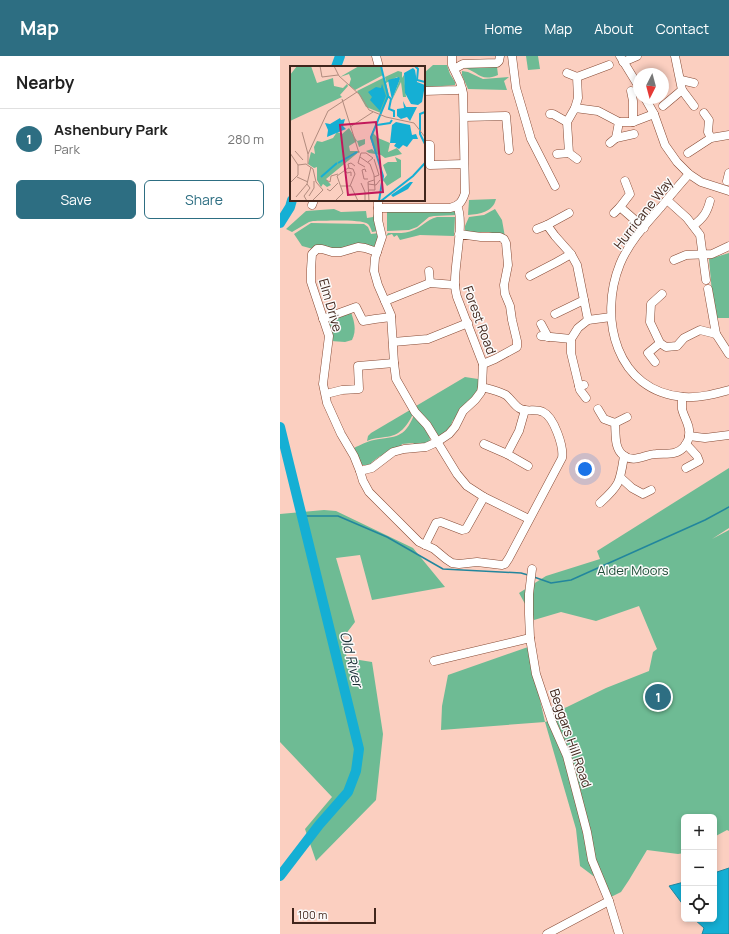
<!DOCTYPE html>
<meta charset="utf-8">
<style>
:root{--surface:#fff;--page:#f6f6f6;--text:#222;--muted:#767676;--line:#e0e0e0;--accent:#2d6e82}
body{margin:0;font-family:Manrope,sans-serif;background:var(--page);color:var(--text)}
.controls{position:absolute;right:12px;bottom:12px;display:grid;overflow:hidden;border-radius:6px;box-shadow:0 2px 6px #0003}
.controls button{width:36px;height:36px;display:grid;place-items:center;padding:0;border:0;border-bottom:1px solid var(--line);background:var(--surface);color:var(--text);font:20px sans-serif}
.compass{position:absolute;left:353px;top:12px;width:36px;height:36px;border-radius:50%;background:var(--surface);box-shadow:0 2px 6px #0003;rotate:186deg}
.scale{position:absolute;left:12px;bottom:10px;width:84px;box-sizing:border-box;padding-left:4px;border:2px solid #41261c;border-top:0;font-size:11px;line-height:14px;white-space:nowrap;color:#41261c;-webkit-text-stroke:3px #fbfbfb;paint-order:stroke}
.you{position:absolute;left:305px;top:413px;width:14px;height:14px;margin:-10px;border:3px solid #fff;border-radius:50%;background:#1a73e8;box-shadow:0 0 0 6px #1a73e833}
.badge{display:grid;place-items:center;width:26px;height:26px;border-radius:50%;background:var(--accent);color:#fff;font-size:13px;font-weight:700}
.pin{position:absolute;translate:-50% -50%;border:2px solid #fff;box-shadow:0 1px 4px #0006}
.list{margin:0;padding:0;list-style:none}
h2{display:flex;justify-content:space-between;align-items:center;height:52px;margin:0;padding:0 16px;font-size:17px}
h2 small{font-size:13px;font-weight:400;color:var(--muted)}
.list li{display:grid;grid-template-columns:26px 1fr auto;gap:12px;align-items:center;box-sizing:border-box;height:60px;padding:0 16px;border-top:1px solid var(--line)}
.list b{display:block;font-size:15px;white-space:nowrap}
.list p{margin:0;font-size:13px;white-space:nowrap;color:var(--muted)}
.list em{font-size:13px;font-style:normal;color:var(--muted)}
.actions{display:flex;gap:8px;padding:12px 16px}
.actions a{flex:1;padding:9px 0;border:1px solid var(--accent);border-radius:6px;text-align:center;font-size:14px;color:var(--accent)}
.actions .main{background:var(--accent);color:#fff}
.icon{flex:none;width:22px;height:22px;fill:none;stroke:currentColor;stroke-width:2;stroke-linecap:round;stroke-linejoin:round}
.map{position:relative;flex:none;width:449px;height:878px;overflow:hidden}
header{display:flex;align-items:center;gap:24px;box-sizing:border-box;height:56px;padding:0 20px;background:var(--accent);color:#fff}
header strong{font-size:19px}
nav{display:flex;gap:22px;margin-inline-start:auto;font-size:14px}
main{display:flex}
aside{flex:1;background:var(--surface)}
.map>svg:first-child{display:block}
</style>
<header>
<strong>Map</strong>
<nav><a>Home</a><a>Map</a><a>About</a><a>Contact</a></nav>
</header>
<main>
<aside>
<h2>Nearby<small></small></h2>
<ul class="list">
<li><span class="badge">1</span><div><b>Ashenbury Park</b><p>Park</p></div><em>280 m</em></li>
</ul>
<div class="actions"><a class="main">Save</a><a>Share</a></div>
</aside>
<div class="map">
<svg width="449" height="878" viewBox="0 0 449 878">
<rect width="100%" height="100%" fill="#fbcfc0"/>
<!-- green -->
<g fill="#6ebb94">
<path d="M246,0H258L260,13L248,14Z"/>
<path d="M153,9H167L170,18L175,26V29L162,30V31H144V17Z"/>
<path d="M208,11H217L218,19C199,27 198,14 183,12Z"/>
<path d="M182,15L188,16L203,23L229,21L224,25L227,34L188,33L182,19Z"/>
<path d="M216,143C213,156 200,158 188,159L189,144Z"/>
<path d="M54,153L61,156L86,155L87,162L93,161L94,158H95L99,175L92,176C91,173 90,170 88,168C81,163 44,165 33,165L29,166L12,176L6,173L26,155Z"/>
<path d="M215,153L222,164L225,181L209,176H185V170L189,161L204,159Z"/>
<path d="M107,154H174L177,159L154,160L149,161L137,171L129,174L107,175Z"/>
<path d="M157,161H175L174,180L140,179L120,184L117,179L114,181L112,178L106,180L108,177C117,177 126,178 134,174C143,170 146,164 157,161Z"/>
<path d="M31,167L84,168L88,171L91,178L99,177L95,192L80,189L78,187L67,191L66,193H33L22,190L14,178Z"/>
<path d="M449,197V262H437L432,237L429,203Z"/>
<path d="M71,256C74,265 77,274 72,284L65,286L51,285L48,266L50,264Z"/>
<path d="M185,321L198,323V334L176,363L173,364L168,376L159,381L141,359L136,350Z"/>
<path d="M130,354L133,358C127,370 120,380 105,381C99,382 93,382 87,385L88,380L91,377Z"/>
<path d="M134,359C140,367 151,376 150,386L137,390L133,387L122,388L121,390L102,400H100L92,406L91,408L87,410V409H81L74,392C80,389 88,385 94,384C116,380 124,383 134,359Z"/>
<path d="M449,412V472L432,483L449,474V775L447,774L434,781V761H404V797L398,798L367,794L349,824L341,836L325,844L316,822L300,810L296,773L265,666L161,674L162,650L168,619L248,591L265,666L286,659L282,653L287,651L326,632L369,615L373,596L377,593L359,550L316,565L281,556L254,564L239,537L266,520L320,503L317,495Z"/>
<path d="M44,454L56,455L133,492L165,531L92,544L80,499L56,502L75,566L62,583L67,602L92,606L103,678L96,744L36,805L25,773L52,741L0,686V458Z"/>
</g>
<!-- water -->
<g fill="#15afd4" stroke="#22869d">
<path d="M449,812V878H422L424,872L414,863H434V817Z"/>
<path d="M404,826V850L389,830Z"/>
</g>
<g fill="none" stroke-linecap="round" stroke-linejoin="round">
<!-- stream -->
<g stroke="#22869d" stroke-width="1.5">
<path d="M22,460H58L107,481L163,513L241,517L248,519"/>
<path d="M254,521L271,527L291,524L425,464L449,451"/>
</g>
<!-- river -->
<g stroke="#15afd4" stroke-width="10">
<path d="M56,11L60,0"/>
<path d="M0,167L10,151L12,144"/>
<path d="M0,371L79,693L76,715L68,736L39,769L0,820"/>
</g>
<!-- minor casing -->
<g stroke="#874a34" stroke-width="9">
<g id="minor">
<path d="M96,0L99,11"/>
<path d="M232,0L236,32L251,83L275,130"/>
<path d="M340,0L359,31"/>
<path d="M343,6L357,0"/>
<path d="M174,13L183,8L217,7L219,5L220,0"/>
<path d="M287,17L297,21L298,42L295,52"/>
<path d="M297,21L329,9"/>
<path d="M401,24L414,27"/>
<path d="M402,34L414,50"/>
<path d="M144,35L177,34L182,33"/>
<path d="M351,35L353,45V66"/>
<path d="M365,42L374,58L385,89L397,106L409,118L421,126L449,135"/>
<path d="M383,50L402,34L395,0"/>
<path d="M424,57L429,64L428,76L431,82"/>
<path d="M270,58H273L287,66"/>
<path d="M184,61L226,60L229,94"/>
<path d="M336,82L354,78"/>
<path d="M330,87L336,82L339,66"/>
<path d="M144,89H150V109L184,108"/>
<path d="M408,97L431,82L449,79"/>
<path d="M277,98L289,97"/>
<path d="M297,103L289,97L287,66L295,52L318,55L339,66H353L374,58"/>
<path d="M409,118C399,129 390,140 381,151C366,168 349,186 340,208C318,262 336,336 404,341C420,342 434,338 449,334"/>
<path d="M447,125L449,117"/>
<path d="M98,144V164L102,181L95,202L94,215L98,229L111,259L114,307L116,323L135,356L147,369L177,418L187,430L204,441L249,463"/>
<path d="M387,144L407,162L420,179L426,224"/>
<path d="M32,149L34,144"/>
<path d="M177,150C185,165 174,209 175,228C175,232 176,237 177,241L203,308L215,303L237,291V285L232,264L230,250L225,238L224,229L228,209L226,187L224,183L220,181H201L179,178"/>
<path d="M340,151L350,138L345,125"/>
<path d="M98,152H170C179,150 182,146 185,137L183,37L180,26L172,9V0"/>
<path d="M334,157L340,151L364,172"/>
<path d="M267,169L289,157"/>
<path d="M414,169C423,162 427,157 430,145"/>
<path d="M257,173L267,169L275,180L291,198L297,209L308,264"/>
<path d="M394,204L406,199L432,198L449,190"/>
<path d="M149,215L150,227"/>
<path d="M250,220L277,206L291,198"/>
<path d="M428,233L436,278"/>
<path d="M382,238L371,248L370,266L380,287L386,291L397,290L404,282L420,274L436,278L449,298"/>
<path d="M105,245L150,227L175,229"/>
<path d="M275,258L304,244"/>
<path d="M43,263L76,251L83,265L95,263L111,261"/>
<path d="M261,268L268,281"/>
<path d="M261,280L291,283"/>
<path d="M113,286L148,283L188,267"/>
<path d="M375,306L368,297L380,287"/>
<path d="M304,329L299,330L300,334L306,342"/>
<path d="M299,330L291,297V283L298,272L308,264L331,261"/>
<path d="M202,331C210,333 219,335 226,339C231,343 234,349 239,352C246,357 255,352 263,356C274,361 284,391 282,402L229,502L225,508L222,509L197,506L179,508L172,507L166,503L154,493L139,486L89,436L83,425L80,415L92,412L113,396L124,393L146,391L157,386L169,378L175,371L183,355L195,344L201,336L202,331L203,308"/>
<path d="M46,338L62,334L79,333L78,310L114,307"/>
<path d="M318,353L324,363L335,367C336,378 334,392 343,399C354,408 365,398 376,398C386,397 396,400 404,391C406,388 409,384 409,380C411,370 404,362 402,353C402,349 402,345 402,341"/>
<path d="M335,367L347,361"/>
<path d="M409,380L425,382L449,379"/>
<path d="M204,388L227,398L248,410"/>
<path d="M406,388L417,400L419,405L406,412"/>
<path d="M227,398L239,375L245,354"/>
<path d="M80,415L74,400L61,378L47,347L43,328L49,280L31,226V213L32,198L37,193H42L52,196H61L78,191L85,192L97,196"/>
<path d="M341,422L352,432L363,438L371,434"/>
<path d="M320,447C340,429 340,426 344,400"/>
<path d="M145,489L156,467L161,466L182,474L186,473L204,441"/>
<path d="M252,513L249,538V558L250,582L256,618L272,666L287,700L307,776L312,804L329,845L339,878"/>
<path d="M154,605L250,582"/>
<path d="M267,878L329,845"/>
</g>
</g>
<!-- minor -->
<use href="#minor" stroke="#fff" stroke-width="8"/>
</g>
<g text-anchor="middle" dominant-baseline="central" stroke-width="3" stroke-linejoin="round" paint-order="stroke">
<!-- street labels -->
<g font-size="13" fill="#41261c" stroke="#fbfbfb">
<text transform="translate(363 157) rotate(-52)">Hurricane Way</text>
<text transform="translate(51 249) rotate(74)">Elm Drive</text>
<text transform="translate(200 264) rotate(70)">Forest Road</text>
<text transform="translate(291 682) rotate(71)">Beggars Hill Road</text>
</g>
<!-- park labels -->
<g font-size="13" fill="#204d38" stroke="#fbfbfb">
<text x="353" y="514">Alder Moors</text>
</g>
<!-- water labels -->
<g font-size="14" font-style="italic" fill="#182e35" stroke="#fbfbfb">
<text transform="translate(72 603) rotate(76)">Old River</text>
</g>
</g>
<!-- overview -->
<g transform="translate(10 10)">
<rect width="135" height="135" fill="#fbcfc0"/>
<path d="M7,0H21L27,17L43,12L44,20L53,22L57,18L58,20L50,29L52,31L0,55V9ZM69,0H91L93,9L65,24L59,19L61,13L59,8L50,11ZM108,5L112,6V12L114,9L116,31H113L111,16L102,34L110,13L107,11L96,17L99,30L91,47L76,41L67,25L93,12L96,16L95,11ZM59,62L67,75L75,73V78L69,81L67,75L59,80L60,85H70L36,113L41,119L37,121L33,118L31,121L27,114V101L24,102L18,98L21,86L25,88L24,81L27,75L32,76L43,72L47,66L52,68ZM84,62L83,67L88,72L100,77L98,86L107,82L112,88L95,92L91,89L79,87L76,85L82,83L85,86L80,72ZM105,91L111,94V111L97,120L93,114L97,109L93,99L98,96H107Z" fill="#6ebb94"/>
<path d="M123,2L125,4L127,16L135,19L132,36L128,39L121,38L115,27L114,7ZM109,11L110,13L102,34L98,14ZM92,18L96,30L90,45L80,34L82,31L78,26L86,21L91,22ZM113,35L116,41H127L120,55L117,51L111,53L107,50V43L114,42ZM50,52L51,54L55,53L53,60L56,63L37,71L38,64L35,57L40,58ZM106,56L120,59L122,69L126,68L128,73H123L117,81L113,79L109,83L104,80L106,77H100L102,59ZM120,116H123L118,123L103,131L101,129Z" fill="#15afd4"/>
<path fill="none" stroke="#15afd4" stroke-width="2" d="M125,0L128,3L127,14L135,16M98,30L101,33L99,43L104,45V51M135,46L130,48V68L135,78M87,59L100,57L102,54M48,97L67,86M31,111L47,97M89,135L93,110L81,71L98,30L91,0M91,135L123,110L135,97"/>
<path fill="none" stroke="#b18b7e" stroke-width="1" d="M30,0L32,11L48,9M44,0L49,10L70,29L79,44L96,51L124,57L135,71M52,33L69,87M60,61L83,46M12,66L18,88V98M5,85L13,94M0,87L8,99M18,88L38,45L67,26M70,91L80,98L84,109L85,124H79M84,93L89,109L84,111M8,99L16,98L23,103L26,116L33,124L22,135M75,101L68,97L71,87H76L83,92L78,96M59,102L58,98L61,97L65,100M54,103L57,107L61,106V110M76,106L75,103L72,104L74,113H78M7,111L18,116M36,114L40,116L41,110L48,108M0,117L8,109V99M71,117L75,126V135M78,118L86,119L90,114M51,120H61L68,135M37,123L40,125L48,117M19,130L24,122V115M6,131L17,118L21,101M17,135L14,130L20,122L17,118M45,135L53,127L47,110L58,102L63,103L65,108L60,120M79,135L78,116L84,114"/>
<path fill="#c2185b" fill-opacity="0.15" stroke="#c2185b" stroke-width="2" d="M86,56L93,126L58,129L50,59Z"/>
<rect width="135" height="135" fill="none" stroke="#41261c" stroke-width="2"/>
</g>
</svg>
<div class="controls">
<button>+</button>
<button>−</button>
<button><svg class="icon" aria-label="locate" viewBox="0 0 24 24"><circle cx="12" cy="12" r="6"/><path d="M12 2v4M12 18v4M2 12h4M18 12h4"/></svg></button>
</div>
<svg class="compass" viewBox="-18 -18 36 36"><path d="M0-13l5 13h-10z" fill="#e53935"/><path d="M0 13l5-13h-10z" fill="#767676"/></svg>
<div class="scale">100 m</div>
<div class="you"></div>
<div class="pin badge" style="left:378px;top:641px">1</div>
</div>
</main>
